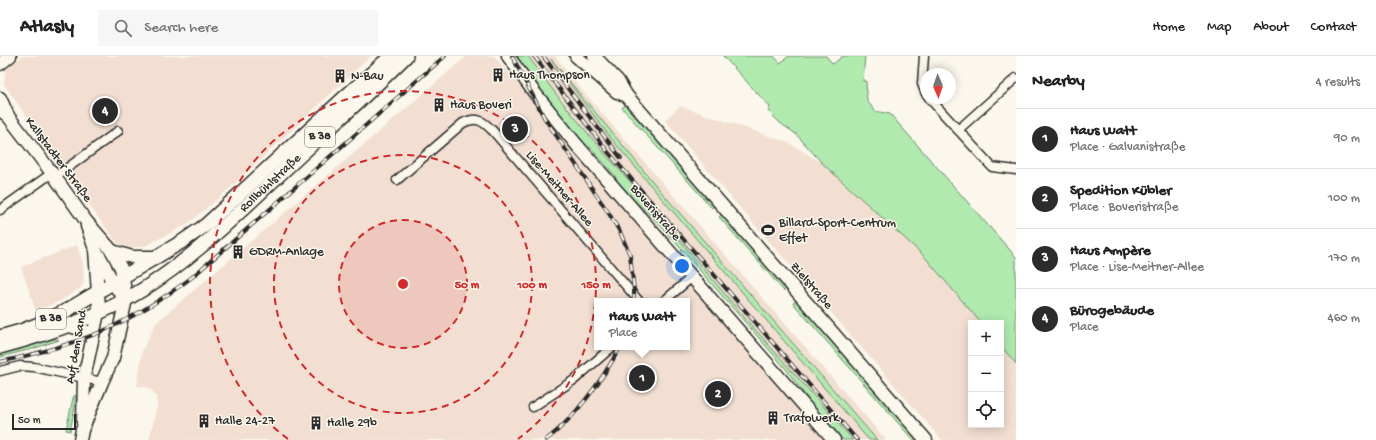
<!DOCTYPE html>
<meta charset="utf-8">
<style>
:root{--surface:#fff;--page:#f6f6f6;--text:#222;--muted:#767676;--line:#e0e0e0;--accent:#2b2b2b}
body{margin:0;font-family:"Gochi Hand",sans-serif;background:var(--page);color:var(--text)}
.controls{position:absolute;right:12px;bottom:12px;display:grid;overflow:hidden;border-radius:0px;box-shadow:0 2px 10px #0003}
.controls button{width:36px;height:36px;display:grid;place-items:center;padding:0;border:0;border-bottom:1px solid var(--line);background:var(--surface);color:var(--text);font:20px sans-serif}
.compass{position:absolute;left:920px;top:12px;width:36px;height:36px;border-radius:50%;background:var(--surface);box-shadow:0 2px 10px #0003;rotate:178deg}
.scale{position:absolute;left:12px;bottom:10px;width:64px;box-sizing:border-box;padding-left:4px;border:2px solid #2b2b2b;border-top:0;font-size:11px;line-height:14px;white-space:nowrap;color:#2b2b2b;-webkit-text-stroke:3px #fbf7ec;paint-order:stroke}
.you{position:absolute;left:682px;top:210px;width:14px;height:14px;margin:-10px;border:3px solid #fff;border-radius:50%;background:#1a73e8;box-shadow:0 0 0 6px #1a73e833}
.badge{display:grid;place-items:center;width:26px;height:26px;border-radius:50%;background:var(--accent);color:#fff;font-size:13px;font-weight:700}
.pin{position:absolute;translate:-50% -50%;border:2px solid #fff;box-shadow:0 1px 4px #0006}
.popup{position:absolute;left:594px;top:242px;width:96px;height:52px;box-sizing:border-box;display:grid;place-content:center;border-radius:0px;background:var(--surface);filter:drop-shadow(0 1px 3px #0005);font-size:13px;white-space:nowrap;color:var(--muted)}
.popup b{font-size:15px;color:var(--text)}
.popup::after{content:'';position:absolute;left:50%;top:100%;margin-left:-8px;border:8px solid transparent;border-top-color:var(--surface)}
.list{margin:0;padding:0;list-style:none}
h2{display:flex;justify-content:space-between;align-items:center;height:52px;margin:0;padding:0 16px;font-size:17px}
h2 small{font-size:13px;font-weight:400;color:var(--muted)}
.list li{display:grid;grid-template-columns:26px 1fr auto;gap:12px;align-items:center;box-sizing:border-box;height:60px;padding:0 16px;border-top:1px solid var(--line)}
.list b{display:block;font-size:15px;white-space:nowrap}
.list p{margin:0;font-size:13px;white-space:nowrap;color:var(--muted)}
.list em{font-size:13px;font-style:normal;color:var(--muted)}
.icon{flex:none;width:22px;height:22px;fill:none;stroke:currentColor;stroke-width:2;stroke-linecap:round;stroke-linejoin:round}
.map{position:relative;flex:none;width:1016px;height:384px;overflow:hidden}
header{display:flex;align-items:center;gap:24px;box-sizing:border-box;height:56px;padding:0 20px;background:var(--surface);border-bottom:1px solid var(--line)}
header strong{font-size:19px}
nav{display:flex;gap:22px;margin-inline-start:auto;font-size:14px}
.search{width:280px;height:36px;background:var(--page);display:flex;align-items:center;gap:10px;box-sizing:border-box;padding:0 14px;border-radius:0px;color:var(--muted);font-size:15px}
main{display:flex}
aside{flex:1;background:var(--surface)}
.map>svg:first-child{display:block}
</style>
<header>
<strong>Atlasly</strong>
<div class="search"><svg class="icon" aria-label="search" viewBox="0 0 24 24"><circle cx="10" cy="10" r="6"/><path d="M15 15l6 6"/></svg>Search here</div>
<nav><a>Home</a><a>Map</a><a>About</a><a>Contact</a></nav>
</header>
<main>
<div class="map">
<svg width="1016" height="384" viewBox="0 0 1016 384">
<rect width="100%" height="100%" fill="#fbf7ec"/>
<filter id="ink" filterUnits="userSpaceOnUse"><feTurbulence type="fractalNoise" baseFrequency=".025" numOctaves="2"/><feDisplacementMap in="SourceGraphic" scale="8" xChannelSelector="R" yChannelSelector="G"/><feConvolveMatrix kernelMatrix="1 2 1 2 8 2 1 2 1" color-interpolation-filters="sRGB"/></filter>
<g filter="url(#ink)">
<!-- built -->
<g fill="#f2dfd2" fill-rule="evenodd">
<path d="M23,0H371L220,141L186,169L145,190L131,192L118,188L77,133L4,28L6,13Z"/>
<path d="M467,0H494L824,384H149L157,350L156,340L151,334L146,331L137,330L142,295L156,267ZM597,245H687V291H597Z"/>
<path d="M528,0H555L574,25L886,384H877L658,132L558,12L610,81L651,130L869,384H853L744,261L629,124L605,98L559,42Z"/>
<path d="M680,50L787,86L822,107L923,199L981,267H971V369H1001V290L1016,308V384H942L733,144L665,64Z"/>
<path d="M77,189L83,208L84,225L81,232L62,244L36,255L21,211Z"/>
</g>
<!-- green -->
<g fill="#b0eaaf" stroke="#6e8a6d">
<path d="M516,0H528L559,42L605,98L629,124L744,261L853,384H843L834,373L818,357L786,313L661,170L633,143L614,122L616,121L590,91L588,93C563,63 538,33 516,0Z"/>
<path d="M723,0H774L780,7L789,0H826L833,8L843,0H865L863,25H866L867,45L875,55L890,58L1016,201V308L1001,290V267H981L923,199L822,107L796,78L780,67L768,55L770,51Z"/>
<path d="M551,3L658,132L877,384H869L651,130L610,81Z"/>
<path d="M625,49L715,150L712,152L622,52Z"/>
<path d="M722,158L787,232L784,235L719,161Z"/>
<path d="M796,244L904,368L917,384H913L793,247Z"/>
<path d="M54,283L59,284L32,293L0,301V297L27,291Z"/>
<path d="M75,339V351L70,375L66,374L73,342Z"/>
</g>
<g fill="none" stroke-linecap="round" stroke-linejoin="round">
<!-- street casing -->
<g stroke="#2b2b2b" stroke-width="11">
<g id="street">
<path d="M924,0L922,28L926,38"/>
<path d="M929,42L992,111L1016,114"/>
<path d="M958,74L1016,22"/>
<path d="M55,121L118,75"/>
<path d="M397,124L463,67C477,60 483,65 493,75L639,245"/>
<path d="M0,154L52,117"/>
<path d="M664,245L692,221"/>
<path d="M0,315L20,310L34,311L102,326"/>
<path d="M533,351L574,324L612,291"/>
</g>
</g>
<!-- secondary casing -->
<g stroke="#2b2b2b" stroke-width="15">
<g id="secondary">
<path d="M508,0L534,36L576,88L834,384"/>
<path d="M576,0L617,36L627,40"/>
<path d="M594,0L618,25L627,40L926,384"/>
<path d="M0,8L10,0"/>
<path d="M0,42L8,60"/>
<path d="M0,54L8,60L52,117L86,165L112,195L121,212L123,222L126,243L113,302L102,326L82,374L80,384"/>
<path d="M96,195C100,201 104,207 106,213C112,225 116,234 126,243"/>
<path d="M112,195L132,201H157"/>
<path d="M68,270L81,273L93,279"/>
<path d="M83,367L84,322L99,252L95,193L87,170"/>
</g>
</g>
<!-- primary casing -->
<g stroke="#2b2b2b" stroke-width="16">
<g id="primary">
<path d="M0,281L21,275L44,266L69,253L183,185L206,169L345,41L391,0"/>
<path id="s1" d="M0,291C49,278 99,261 142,234C192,203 234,161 276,122C319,81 364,42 406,0"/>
</g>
</g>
<!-- street -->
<use href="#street" stroke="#fbf7ec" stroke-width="8"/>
<!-- secondary -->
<use href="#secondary" stroke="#fbf7ec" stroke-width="12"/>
<!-- primary -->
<use href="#primary" stroke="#fbf7ec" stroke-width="13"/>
<!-- rail casing -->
<g stroke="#2b2b2b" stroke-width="4">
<g id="rail">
<path d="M512,0L545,63L608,156L620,176L630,199L634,234V245"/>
<path d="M534,0L608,96L857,384"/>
<path d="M543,0L621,102"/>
<path d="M0,306C36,298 71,289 105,274C136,260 164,242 191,222L445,0"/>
<path d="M546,384C575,362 603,323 620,291"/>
</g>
</g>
<!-- rail -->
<use href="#rail" stroke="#fbf7ec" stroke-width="2.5" stroke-dasharray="8" stroke-linecap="butt"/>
</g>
</g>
<!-- distance rings -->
<circle cx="403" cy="228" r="64" fill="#d62828" fill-opacity=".12"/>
<g fill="none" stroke="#d62828" stroke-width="2" stroke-dasharray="7 5">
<circle cx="403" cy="228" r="64"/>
<circle cx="403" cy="228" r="129"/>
<path d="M288 383A193 193 0 1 1 518 383"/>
</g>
<!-- icons -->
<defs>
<g id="building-bare" transform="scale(1.08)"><path d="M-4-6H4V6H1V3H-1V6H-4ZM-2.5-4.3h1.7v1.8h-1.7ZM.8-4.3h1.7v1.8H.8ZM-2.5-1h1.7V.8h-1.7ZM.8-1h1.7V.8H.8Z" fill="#2b2b2b" stroke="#fbf7ec" stroke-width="2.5" paint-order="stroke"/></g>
<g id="stadium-bare" transform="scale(1.08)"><path d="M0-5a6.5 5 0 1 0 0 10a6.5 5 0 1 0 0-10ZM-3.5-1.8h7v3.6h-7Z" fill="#2b2b2b" stroke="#fbf7ec" stroke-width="2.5" paint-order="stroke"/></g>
</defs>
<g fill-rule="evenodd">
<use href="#building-bare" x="498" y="19"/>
<use href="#building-bare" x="340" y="20"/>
<use href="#building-bare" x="439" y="49"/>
<use href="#stadium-bare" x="768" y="174"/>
<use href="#building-bare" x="238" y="196"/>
<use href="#building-bare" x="773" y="362"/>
<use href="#building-bare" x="204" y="365"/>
<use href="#building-bare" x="316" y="367"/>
</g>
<g text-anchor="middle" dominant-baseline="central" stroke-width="3" stroke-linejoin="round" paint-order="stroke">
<!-- shield labels -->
<g fill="#fbf7ec" stroke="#696865" stroke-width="1">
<rect x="305" y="71" width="30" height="20" rx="3"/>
<rect x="36" y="253" width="30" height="20" rx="3"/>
</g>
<g font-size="12" font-weight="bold" fill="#2b2b2b">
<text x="320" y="81">B 38</text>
<text x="51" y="263">B 38</text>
</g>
<!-- poi labels -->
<g font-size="13" fill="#2b2b2b" stroke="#fbf7ec" text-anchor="start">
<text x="509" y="19">Haus Thompson</text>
<text x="351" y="20">N-Bau</text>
<text x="450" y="49">Haus Boveri</text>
<text x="779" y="167">Billard-Sport-Centrum<tspan x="779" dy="15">Effet</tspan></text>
<text x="249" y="196">GDRM-Anlage</text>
<text x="784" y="362">Trafowerk</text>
<text x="215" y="365">Halle 24-27</text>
<text x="327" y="367">Halle 29b</text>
</g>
<!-- street labels -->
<g font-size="13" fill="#2b2b2b" stroke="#fbf7ec">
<text transform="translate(58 104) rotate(53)">Kallstadter Straße</text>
<text stroke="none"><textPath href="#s1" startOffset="321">Rollbühlstraße</textPath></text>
<text transform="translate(559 133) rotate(49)">Lise-Meitner-Allee</text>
<text transform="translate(655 157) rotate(49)">Boveristraße</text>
<text transform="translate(811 230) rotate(49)">Zielstraße</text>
<text transform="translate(77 291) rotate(-80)">Auf dem Sand</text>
</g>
</g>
<circle cx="403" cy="228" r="6" fill="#d62828" stroke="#fbf7ec" stroke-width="2"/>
<g font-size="12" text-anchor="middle" font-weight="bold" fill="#d62828" stroke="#fbf7ec" stroke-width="3" stroke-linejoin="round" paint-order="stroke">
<text x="467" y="232">50 m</text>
<text x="532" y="232">100 m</text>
<text x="596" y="232">150 m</text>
</g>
</svg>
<div class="controls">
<button>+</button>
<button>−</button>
<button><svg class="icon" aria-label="locate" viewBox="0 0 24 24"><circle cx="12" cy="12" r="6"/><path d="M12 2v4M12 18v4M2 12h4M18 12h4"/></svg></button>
</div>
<svg class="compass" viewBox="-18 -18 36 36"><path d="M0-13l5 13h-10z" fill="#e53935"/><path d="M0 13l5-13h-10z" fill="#767676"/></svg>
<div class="scale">50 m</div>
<div class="you"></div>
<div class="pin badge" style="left:642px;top:322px">1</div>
<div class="popup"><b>Haus Watt</b>Place</div>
<div class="pin badge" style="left:718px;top:338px">2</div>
<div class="pin badge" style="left:515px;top:73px">3</div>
<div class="pin badge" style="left:105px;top:55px">4</div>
</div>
<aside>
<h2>Nearby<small>4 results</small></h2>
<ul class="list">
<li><span class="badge">1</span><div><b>Haus Watt</b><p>Place · Galvanistraße</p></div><em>90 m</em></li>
<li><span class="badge">2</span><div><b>Spedition Kübler</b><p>Place · Boveristraße</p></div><em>100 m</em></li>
<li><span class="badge">3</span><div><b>Haus Ampère</b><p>Place · Lise-Meitner-Allee</p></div><em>170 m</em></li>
<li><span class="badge">4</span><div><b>Bürogebäude</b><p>Place</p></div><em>460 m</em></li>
</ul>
</aside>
</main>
